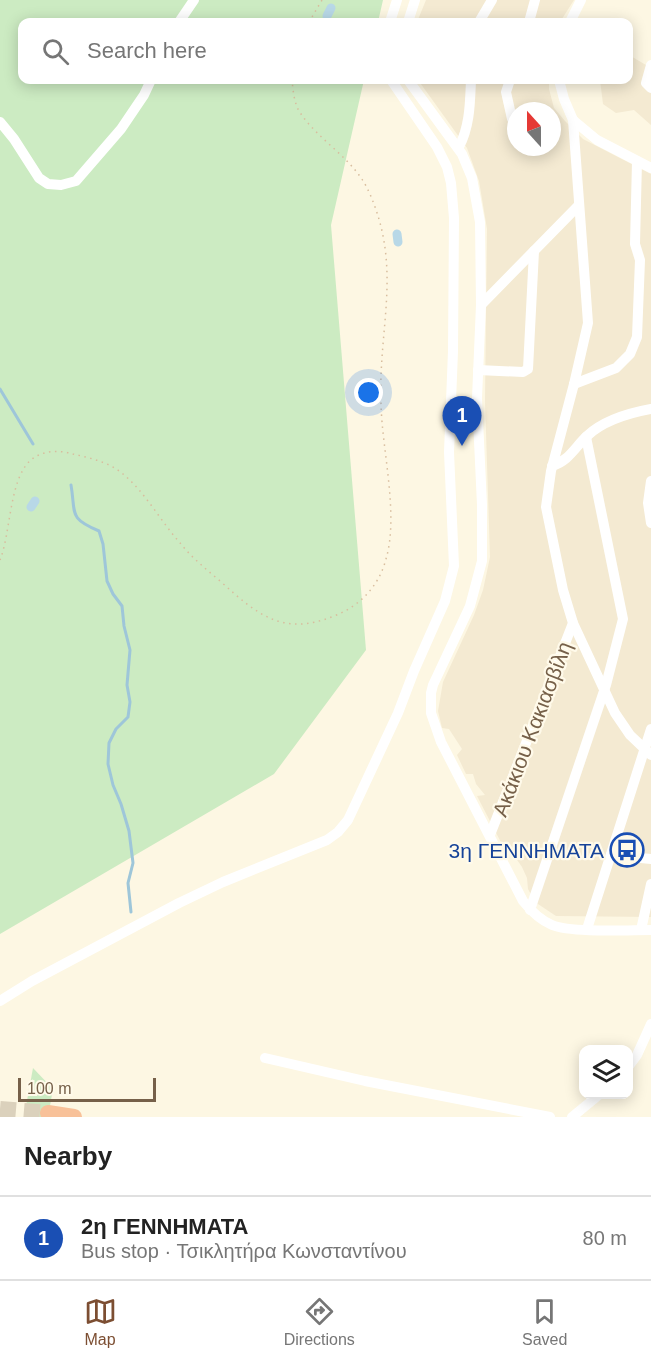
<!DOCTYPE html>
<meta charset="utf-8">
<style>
:root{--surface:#fff;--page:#f2f2f2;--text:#222;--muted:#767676;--line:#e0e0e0;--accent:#7c4e32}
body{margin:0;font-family:Helvetica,sans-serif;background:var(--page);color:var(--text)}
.controls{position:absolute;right:18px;bottom:18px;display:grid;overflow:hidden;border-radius:12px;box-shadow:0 3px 15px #0003}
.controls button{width:54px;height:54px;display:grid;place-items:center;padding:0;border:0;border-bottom:2px solid var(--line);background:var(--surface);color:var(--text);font:30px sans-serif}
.compass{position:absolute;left:507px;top:102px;width:54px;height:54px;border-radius:50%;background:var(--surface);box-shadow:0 3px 15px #0003;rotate:339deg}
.scale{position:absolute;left:18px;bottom:15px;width:138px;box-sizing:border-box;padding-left:6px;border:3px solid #766049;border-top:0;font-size:16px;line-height:21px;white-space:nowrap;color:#766049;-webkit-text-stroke:4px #fffaea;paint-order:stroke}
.you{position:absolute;left:369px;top:393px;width:21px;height:21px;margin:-15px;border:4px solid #fff;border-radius:50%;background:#1a73e8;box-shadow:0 0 0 9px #1a73e833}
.badge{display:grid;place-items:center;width:39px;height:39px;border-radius:50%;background:var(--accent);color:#fff;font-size:20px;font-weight:700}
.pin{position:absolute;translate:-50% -50px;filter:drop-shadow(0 2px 3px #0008)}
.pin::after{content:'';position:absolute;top:32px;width:21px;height:18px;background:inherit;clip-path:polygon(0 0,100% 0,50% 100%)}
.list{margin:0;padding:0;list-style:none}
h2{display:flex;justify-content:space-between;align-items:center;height:78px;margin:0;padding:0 24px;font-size:26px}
h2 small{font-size:20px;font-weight:400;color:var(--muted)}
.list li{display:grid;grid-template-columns:39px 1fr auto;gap:18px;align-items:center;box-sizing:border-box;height:84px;padding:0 24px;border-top:2px solid var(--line)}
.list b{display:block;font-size:22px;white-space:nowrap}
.list p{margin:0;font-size:20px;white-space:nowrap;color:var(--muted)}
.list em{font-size:20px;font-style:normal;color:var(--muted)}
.icon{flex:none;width:33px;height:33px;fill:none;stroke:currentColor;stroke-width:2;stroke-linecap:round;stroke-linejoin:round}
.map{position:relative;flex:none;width:651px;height:1117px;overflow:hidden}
.search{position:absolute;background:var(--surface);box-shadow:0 3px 15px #0003;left:18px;right:18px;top:18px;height:66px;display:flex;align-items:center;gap:15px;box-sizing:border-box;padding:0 21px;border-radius:12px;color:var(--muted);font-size:22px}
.sheet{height:162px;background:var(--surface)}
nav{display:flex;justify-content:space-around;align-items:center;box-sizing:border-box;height:84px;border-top:2px solid var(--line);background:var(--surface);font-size:16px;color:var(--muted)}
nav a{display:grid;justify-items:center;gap:3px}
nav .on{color:var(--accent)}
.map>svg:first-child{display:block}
</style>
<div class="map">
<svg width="651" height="1117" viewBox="0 0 651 1117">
<rect width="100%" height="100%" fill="#fdf7e3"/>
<!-- residential -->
<g fill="#f4ead2" fill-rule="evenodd">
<path d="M426,0H574L560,22H417Z"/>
<path d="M629,55L651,68V125L634,110L616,113L603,104L600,80H628Z"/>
<path d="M418,80H549V89L554,108L565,121L583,139L651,174V917L556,916L535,902L528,889L527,878L522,867L515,857L506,852L477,796L485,795L476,784L473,774H466L457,755L462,749L449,729L442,728L438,711L443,682L474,615L483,590L490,557L485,401L487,229L479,181L467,148ZM516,111H552V147H516Z"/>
</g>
<!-- green -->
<g fill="#ccebc2">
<path d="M0,0H383L378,22H22V80H364L331,225L366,650L274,774L0,934Z"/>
<path d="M33,1068L53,1089L48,1117H24Z"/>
</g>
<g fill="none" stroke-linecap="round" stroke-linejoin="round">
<!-- stream -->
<g stroke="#9ec6d9" stroke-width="3">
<path d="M0,389L33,444"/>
<path d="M71,485C76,514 68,518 99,531L103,544L107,581L113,594L122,606L124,626L130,650L127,685L130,702L128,717L116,729L109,743L108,764L113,785L121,804L129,831L133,863L128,883L131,912"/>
</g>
<!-- canal -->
<g stroke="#b8d8e7" stroke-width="9">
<path d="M327,16L331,8"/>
<path d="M397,234L398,242"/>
<path d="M31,507L35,501"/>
</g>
<!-- highway-tunnel -->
<path stroke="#dbd1bc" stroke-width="16" stroke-dasharray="16 8" stroke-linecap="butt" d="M0,1109L48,1113"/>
<!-- path -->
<g stroke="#d8bd9e" stroke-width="1.5" stroke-dasharray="1.5 4.5" stroke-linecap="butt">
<path d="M309,22L322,0"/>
<path d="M0,560C11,533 9,477 32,459C44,450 60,450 73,454C90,458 109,462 123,474C146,493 161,522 181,544C192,558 206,569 220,581C257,614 282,637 334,616C360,606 379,586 386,559C399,515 382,450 381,404C378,327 403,268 369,192C354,158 318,141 299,111C294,102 293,90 292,80"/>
</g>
<!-- minor -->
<g stroke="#fff" stroke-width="10">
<path d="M179,22L194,0"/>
<path d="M390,22L397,0"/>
<path d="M408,22L415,0"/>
<path d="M479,22L492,0"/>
<path d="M529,22L535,0"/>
<path d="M570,22L581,0"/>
<path d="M651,65L646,83L651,88"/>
<path d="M408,80L462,154L472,178L480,222L481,305L477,398L482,505V561L470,606L433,685L431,693V713L441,742L523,901C531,911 540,920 552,925C571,933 628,930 651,930"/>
<path d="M510,80L506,92L512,119"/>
<path d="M559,80L564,99L573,120L588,323L574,384L551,471L546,507L563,590L573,623L615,713L630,735L651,755"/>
<path d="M573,120L597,140L651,168"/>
<path d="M0,122L14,139L39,178L48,184L61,185L76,181L121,129L144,95L151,80"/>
<path d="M459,147C470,126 470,103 471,80"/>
<path d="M481,305L579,205"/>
<path d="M478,370L523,372L528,369L534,251"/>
<path d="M574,384L616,368L630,354L637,337L640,260L635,244L637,161"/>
<path d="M552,466C569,461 575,447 587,436C604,420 629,413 651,409"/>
<path d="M651,481L648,503L651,523"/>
<path d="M490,835L573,623"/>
<path d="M611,855L651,859"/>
<path d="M530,910L606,685L623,619L586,437"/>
<path d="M587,929L651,729"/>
<path d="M641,930L651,884"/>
<path d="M0,1001L32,981L179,903L223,882L327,840L338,832L348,820L398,713L414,671L445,601L454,566L449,452L453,351L454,218L451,183L447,167L437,147L391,80"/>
<path d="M265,1058L365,1081L550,1117"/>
<path d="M628,1067L637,1055L651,1024"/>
<path d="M572,1117L600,1094"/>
</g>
<!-- highway -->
<path stroke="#f8c199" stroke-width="16" d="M48,1113L74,1117"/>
</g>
<!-- icons -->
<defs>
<g id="bus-ring" transform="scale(1.725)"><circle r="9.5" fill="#fffaea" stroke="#1a4fb4" stroke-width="1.5"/><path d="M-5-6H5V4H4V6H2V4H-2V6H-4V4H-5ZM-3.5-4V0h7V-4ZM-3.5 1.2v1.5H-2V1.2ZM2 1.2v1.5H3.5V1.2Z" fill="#1a4fb4"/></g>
</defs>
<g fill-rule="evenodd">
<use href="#bus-ring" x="627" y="850"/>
</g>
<g text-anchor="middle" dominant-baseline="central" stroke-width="4.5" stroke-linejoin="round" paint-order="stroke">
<!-- street labels -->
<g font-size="21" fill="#766049" stroke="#fffaea">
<text transform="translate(532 729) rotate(-69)">Ακάκιου Κακιασβίλη</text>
</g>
<!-- transit labels -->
<g font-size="21" fill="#164399" stroke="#fffaea" text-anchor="end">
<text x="604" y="850">3η ΓΕΝΝΗΜΑΤΑ</text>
</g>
</g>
</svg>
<div class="controls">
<button><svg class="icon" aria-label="layers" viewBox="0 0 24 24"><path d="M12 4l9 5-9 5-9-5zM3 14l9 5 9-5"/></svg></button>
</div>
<svg class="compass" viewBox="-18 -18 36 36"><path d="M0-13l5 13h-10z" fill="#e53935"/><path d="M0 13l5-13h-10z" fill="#767676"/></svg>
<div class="scale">100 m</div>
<div class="you"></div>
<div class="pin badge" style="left:462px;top:446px;background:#1a4fb4">1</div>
<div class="search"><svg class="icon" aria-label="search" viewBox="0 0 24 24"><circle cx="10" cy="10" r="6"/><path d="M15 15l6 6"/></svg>Search here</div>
</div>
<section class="sheet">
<h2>Nearby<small></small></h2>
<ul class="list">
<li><span class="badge" style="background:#1a4fb4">1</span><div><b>2η ΓΕΝΝΗΜΑΤΑ</b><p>Bus stop · Τσικλητήρα Κωνσταντίνου</p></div><em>80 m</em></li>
</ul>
</section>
<nav>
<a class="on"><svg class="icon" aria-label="map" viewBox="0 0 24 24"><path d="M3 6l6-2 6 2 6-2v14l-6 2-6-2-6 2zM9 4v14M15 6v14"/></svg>Map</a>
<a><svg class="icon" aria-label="directions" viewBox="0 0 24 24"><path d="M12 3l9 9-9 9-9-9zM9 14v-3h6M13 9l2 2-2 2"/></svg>Directions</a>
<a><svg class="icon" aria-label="saved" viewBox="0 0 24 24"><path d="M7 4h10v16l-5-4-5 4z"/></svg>Saved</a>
</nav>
